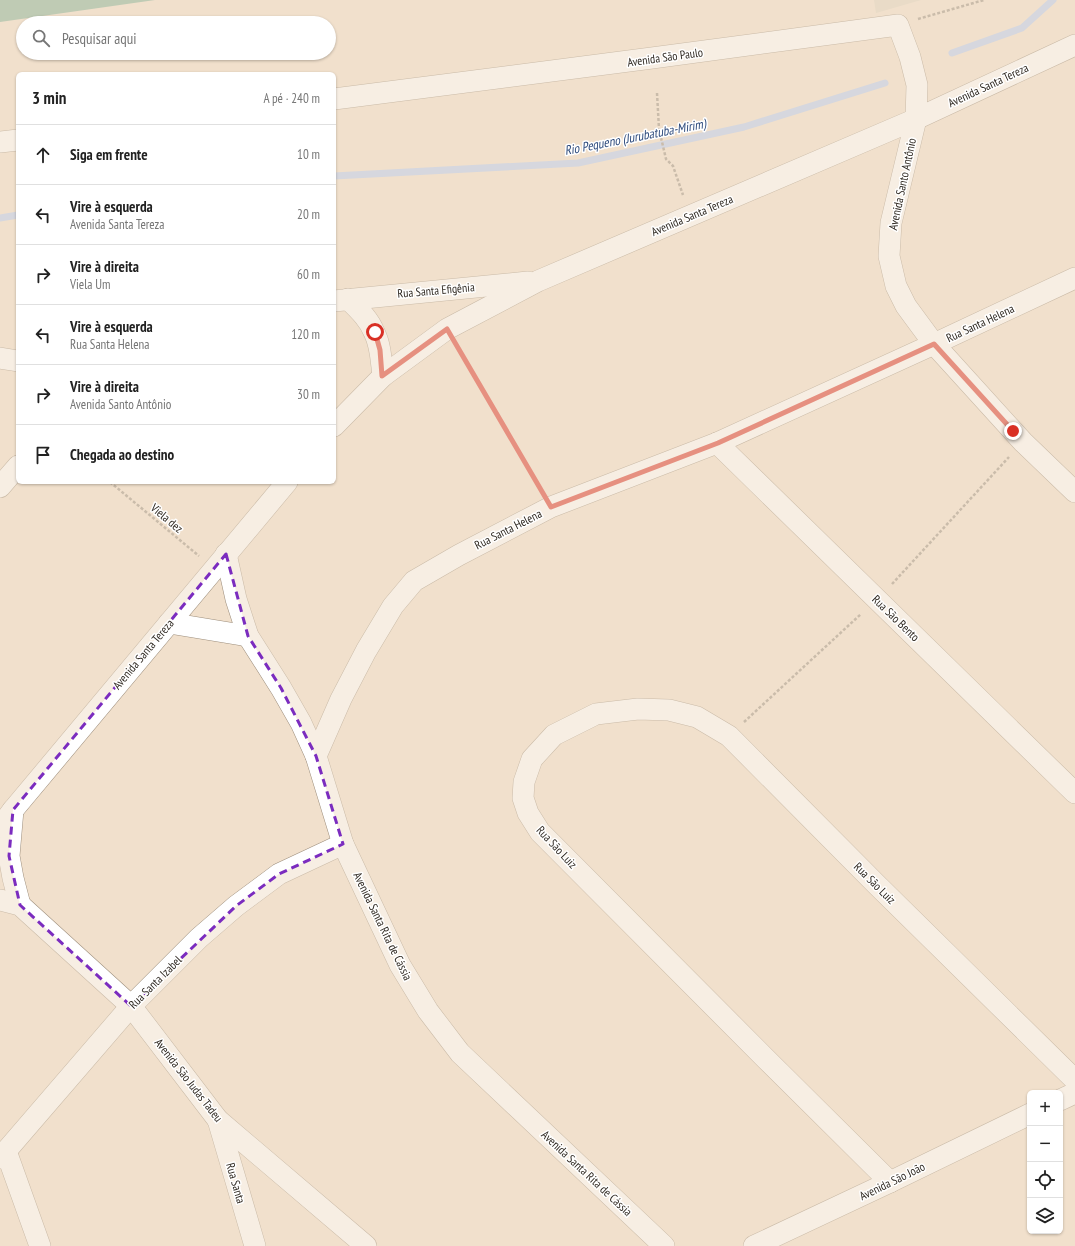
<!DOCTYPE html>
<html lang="pt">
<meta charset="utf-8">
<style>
:root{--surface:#fff;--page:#f2f2f2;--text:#222;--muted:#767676;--line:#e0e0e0}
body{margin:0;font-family:"PT Sans Narrow",sans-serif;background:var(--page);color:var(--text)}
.controls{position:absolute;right:12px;bottom:12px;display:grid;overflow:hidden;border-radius:6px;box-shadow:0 1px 3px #0004}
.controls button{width:36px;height:36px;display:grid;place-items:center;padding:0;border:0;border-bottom:1px solid var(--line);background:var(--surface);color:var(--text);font:20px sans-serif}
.stop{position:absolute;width:12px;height:12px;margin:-9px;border:3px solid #d93025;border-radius:50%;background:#fff}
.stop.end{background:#d93025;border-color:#fff;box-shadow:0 1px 4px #0008}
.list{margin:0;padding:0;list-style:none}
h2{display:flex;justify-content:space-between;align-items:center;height:52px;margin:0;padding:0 16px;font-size:17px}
h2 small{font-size:13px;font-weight:400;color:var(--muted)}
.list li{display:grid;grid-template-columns:26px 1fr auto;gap:12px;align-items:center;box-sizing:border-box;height:60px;padding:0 16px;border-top:1px solid var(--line)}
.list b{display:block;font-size:15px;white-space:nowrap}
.list p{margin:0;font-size:13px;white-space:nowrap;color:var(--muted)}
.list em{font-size:13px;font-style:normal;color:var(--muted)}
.icon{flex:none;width:22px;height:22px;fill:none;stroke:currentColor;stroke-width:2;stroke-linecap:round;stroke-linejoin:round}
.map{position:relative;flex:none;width:1075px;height:1246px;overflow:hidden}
.search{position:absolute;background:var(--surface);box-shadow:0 1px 3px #0004;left:16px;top:16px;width:320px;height:44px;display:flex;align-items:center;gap:10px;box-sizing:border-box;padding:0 14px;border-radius:22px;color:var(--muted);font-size:15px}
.panel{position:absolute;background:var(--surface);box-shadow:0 1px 3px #0004;left:16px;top:72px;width:320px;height:412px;border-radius:6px}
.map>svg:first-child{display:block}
</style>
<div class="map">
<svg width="1075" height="1246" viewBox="0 0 1075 1246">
<rect width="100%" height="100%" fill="#f1e0cc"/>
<!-- education -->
<path fill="#dfd5c1" d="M874,0H921L876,13Z"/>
<!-- forest -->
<path fill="#83b198" d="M0,0H155L0,22Z"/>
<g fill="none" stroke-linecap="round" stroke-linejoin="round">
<!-- stream -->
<g stroke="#b5ccf4" stroke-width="7">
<path d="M952,53L1022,28L1053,0"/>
<path d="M334,176L578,163L744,127L885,83"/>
<path d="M0,218L18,215"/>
</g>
<!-- minor casing -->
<g stroke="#9d8e7c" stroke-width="22">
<g id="minor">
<path d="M334,99L652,58L898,25L910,57L917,85L916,119L891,223L889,256L896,286L906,306L934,344L1023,442L1075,492"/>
<path d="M0,142L18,140"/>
<path d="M348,299C358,309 369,319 374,332C381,345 381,361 383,376"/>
<path d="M334,301L528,282"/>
<path d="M0,358L18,361"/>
<path d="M334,426L383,376L447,329L538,281L916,119L1075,45"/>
<path d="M717,443L1075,793"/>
<path d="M0,487L18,466"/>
<path d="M226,554L236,599L248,636L281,688L301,723L316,756L343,844L400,965L428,1011L460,1053L664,1246"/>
<path d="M169,623L248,636"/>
<path d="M316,756L341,699L366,651L393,606L414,581L459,555L551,507L717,443L934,344L1075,278"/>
<path d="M13,810L9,856L13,878L20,905"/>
<path d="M0,827L13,810L287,482"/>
<path d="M0,900L20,905L131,1006L218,1120L366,1246"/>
<path d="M1060,1100L1075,1093"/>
<path d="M218,1120L255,1246"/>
<path d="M6,1151L40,1246"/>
<path d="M0,1158L131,1006L199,938L236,906L279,874L343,844"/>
<path d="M890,1182L766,1059L540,832L528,813L523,798L524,782L532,759L554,735L596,714L638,709L669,710L697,717L729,736L876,884L1075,1080"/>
<path d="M754,1246L890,1182L1030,1114"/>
</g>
</g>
<!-- path -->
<g stroke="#9c9082" stroke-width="2.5" stroke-dasharray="3 2" stroke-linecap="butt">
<path d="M918,19L984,0"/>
<path d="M657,93L659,129L666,159L673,166L683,195"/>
<path d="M458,348L541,489"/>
<path d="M110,482L199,556"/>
<path d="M892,584L1009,457"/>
<path d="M744,722L861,614"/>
</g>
<!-- minor -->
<use href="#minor" stroke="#fff" stroke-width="21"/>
</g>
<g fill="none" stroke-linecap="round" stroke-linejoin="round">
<!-- route -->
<path stroke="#d93025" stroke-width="5" d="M375,332L380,350L382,376L447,329L551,507L718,443L934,344L1013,431"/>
</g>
<!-- marked area -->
<path d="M0 0H1075V1246H0ZM226,554L248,636L281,688L316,756L343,844L279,874L236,906L131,1006L20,905L9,856L13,810Z" fill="#f1e0cc" fill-opacity=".55" fill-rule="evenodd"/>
<path fill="none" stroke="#7b2cbf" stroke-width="3" stroke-dasharray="8 5" stroke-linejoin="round" d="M226,554L248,636L281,688L316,756L343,844L279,874L236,906L131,1006L20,905L9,856L13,810Z"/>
<g text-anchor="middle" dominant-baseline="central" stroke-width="3" stroke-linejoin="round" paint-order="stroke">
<!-- street labels -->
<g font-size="12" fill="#302a23" stroke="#fff">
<text transform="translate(665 57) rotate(-8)">Avenida São Paulo</text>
<text transform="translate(988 85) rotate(-25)">Avenida Santa Tereza</text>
<text transform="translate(902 184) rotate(-78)">Avenida Santo Antônio</text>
<text transform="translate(692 215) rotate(-23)">Avenida Santa Tereza</text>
<text transform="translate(436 290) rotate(-5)">Rua Santa Efigênia</text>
<text transform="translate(980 323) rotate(-25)">Rua Santa Helena</text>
<text transform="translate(167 518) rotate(40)">Viela dez</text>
<text transform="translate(508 529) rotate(-27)">Rua Santa Helena</text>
<text transform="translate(896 618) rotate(44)">Rua São Bento</text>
<text transform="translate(143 654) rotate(-50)">Avenida Santa Tereza</text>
<text transform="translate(557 847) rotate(47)">Rua São Luiz</text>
<text transform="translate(875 883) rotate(45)">Rua São Luiz</text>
<text transform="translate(383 926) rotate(64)">Avenida Santa Rita de Cássia</text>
<text transform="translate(155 982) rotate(-45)">Rua Santa Izabel</text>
<text transform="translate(189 1080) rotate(52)">Avenida São Judas Tadeu</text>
<text transform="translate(587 1173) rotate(43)">Avenida Santa Rita de Cássia</text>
<text transform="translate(892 1181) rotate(-26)">Avenida São João</text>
<text transform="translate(236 1183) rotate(74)">Rua Santa</text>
</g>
<!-- water labels -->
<g font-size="13" font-style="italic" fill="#2d4a7c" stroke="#fff">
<text transform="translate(635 137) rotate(-11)">Rio Pequeno (Jurubatuba-Mirim)</text>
</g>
</g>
</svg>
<div class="controls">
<button>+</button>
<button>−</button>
<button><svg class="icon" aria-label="locate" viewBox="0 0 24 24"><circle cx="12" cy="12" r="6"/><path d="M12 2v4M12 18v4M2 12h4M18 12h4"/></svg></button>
<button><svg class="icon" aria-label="layers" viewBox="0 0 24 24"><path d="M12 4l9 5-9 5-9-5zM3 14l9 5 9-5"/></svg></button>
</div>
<div class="stop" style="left:375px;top:332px"></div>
<div class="stop end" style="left:1013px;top:431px"></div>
<div class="search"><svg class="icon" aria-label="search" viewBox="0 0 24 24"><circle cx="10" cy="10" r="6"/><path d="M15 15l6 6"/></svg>Pesquisar aqui</div>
<section class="panel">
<h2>3 min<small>A pé · 240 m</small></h2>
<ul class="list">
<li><svg class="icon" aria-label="ahead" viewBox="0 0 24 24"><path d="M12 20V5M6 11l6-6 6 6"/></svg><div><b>Siga em frente</b></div><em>10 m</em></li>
<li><svg class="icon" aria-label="left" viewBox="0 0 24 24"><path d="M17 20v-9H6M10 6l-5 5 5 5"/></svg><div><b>Vire à esquerda</b><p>Avenida Santa Tereza</p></div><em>20 m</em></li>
<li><svg class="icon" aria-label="right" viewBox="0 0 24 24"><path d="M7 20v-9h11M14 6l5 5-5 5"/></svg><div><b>Vire à direita</b><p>Viela Um</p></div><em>60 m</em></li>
<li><svg class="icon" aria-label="left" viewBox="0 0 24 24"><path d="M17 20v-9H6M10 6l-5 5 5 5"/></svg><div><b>Vire à esquerda</b><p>Rua Santa Helena</p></div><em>120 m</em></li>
<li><svg class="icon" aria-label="right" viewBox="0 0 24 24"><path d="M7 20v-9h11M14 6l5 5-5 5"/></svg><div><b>Vire à direita</b><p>Avenida Santo Antônio</p></div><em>30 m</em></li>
<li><svg class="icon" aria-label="arrive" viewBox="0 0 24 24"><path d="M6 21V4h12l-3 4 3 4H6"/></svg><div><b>Chegada ao destino</b></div></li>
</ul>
</section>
</div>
